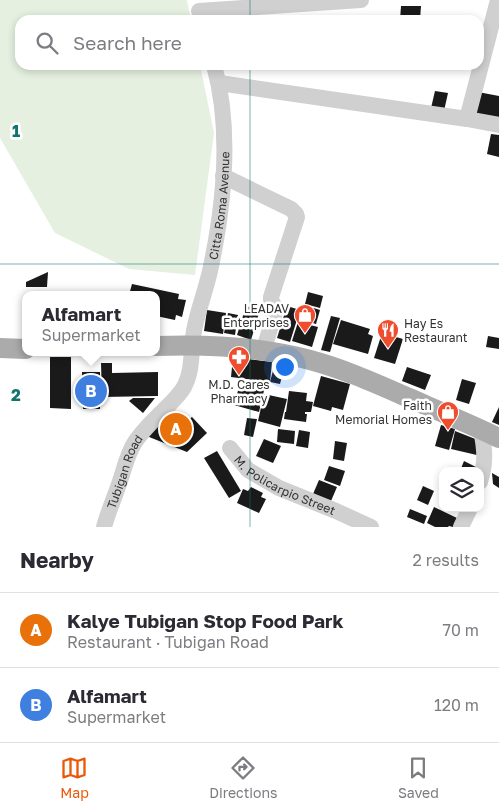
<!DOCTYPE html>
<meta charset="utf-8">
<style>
:root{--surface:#fff;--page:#f2f2f3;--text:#2b2b33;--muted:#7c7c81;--line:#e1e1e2;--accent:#ea580c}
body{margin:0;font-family:"Golos Text",sans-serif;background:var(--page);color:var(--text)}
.controls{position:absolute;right:15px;bottom:15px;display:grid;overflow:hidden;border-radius:10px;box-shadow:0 2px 8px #0003}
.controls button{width:45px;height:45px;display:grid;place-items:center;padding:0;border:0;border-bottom:1px solid var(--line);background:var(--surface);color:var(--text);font:25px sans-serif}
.you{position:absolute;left:284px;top:366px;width:18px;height:18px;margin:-12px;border:4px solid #fff;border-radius:50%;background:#1a73e8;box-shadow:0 0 0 8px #1a73e833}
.badge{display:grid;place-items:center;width:32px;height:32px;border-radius:50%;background:var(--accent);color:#fff;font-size:16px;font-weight:700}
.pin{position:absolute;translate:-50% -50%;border:2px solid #fff;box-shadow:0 1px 5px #0006}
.popup{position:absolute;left:22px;top:291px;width:138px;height:65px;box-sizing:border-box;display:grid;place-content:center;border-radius:10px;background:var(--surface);filter:drop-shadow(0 1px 4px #0005);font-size:16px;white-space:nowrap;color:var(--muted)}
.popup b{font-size:19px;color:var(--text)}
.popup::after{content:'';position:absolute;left:50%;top:100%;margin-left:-10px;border:10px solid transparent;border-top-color:var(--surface)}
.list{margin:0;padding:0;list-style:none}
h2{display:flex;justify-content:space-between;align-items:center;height:65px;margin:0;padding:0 20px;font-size:21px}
h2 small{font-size:16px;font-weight:400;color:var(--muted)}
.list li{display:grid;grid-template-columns:32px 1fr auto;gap:15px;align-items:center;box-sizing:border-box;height:75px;padding:0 20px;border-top:1px solid var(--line)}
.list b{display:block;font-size:19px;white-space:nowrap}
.list p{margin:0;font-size:16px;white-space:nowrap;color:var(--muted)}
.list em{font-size:16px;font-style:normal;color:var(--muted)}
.icon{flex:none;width:28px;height:28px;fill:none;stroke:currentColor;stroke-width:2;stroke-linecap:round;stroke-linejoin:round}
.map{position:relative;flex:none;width:499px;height:527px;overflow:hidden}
.search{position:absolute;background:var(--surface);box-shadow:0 2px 8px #0003;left:15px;right:15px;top:15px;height:55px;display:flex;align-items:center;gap:12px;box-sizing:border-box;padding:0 18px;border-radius:15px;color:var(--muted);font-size:19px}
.sheet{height:215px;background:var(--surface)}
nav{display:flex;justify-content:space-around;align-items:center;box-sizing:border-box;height:70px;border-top:1px solid var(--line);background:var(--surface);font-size:14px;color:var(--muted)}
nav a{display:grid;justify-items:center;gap:2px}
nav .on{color:var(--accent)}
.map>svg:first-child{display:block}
</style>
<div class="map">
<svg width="499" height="527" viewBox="0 0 499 527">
<rect width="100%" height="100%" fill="#fff"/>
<!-- green -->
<path fill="#e5f0e1" d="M0,0H187L191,20H20V65H200L214,133L195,275L129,269L55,233L0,138Z"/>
<!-- building -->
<g fill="#1a1a1a">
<path d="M401,6H421L420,20H400Z"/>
<path d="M257,13L258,20H240L239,15Z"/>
<path d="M319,16H338V20H318Z"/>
<path d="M435,91L448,93L444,111L431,108Z"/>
<path d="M478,92L499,96V120L472,116Z"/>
<path d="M491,134L499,135V157L487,154Z"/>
<path d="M48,272L47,287H26V282Z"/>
<path d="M132,284L179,294L178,299L186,300L182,317L176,315L175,320L156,316V295H129Z"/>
<path d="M308,292L323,296L320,308L305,304Z"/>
<path d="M304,305L320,310L316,324L299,319Z"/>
<path d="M246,306L260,310L251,340L237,335Z"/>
<path d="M287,306L300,310L290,342L277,338Z"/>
<path d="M207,310L226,313L223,334L204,331Z"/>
<path d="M228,313L238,315L235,335L224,333Z"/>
<path d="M331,316L340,318L330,352L321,350Z"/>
<path d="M341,320L370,329L368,334L373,336L368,354L333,344Z"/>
<path d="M298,322L318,327L312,347L292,341Z"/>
<path d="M382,333L403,339L395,364L374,358Z"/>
<path d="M488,336L499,338V349L486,347Z"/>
<path d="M50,357H71V409L50,408Z"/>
<path d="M233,357L272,362L270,382L231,377Z"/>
<path d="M101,363H112V373L158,372V396L102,397Z"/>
<path d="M275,363L285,365L280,384L270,382Z"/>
<path d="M407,367L431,375L425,390L402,381Z"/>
<path d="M82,372H100V409H83Z"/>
<path d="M321,376L350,384L343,410L332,407L331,411L313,406Z"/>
<path d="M462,379L476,383L469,404L456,400Z"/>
<path d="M241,380L265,386L259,412L234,405Z"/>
<path d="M289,391L307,393L306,401L313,402L311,412H305V414H307L306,422L284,419L285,412H286Z"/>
<path d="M264,394L287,399L280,427L258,421Z"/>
<path d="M133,398H155L143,413L129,401Z"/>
<path d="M499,407V425L492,422Z"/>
<path d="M169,412L181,425L192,417L207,433L187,452L144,435Z"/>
<path d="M247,418L257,419L253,437L244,435Z"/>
<path d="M441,425L455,429L449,450L435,446Z"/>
<path d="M278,429L295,431L294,444L277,442Z"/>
<path d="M299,430L310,432L308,448L296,446Z"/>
<path d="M455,431L478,440L481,456L451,449Z"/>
<path d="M264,439L281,446L273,463L256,456Z"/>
<path d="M335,441L347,443L344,461L333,459Z"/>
<path d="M217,451L241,491L229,498L204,458Z"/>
<path d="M464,461L480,469L479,471H460Z"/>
<path d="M329,466L345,471L340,486L324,480Z"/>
<path d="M492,473L499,477V488L493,484Z"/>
<path d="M319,480L337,487L331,501L313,494Z"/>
<path d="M423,486L434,491L428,505L417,500Z"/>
<path d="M251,487L263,493L261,497L266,499L259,513L237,503L243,489L248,491Z"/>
<path d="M434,507L457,518L453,527L449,526L448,527H435L427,523Z"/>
<path d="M410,509L427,516L424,524L407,517Z"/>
</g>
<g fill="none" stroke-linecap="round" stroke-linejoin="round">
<!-- minor -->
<g stroke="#d0d0d0" stroke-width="16">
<path d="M199,11L361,0"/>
<path d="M219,83L467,119L499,125"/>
<path d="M467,119L498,0"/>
<path d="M223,176L291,209L296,214L297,217L271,297V300L276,309L263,352"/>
<path id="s1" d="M230,448L248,470L279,488L336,511L371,527"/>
<path d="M480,482C486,463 485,449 481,430"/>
<path id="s2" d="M104,527C108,512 114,499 119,484C124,470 127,454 135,442C145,427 159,415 171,403C176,397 182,392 185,385C194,367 190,345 195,326C199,307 206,289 210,271C224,206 232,130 214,65"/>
<path d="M461,527L470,508"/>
</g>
<!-- major -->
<g stroke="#ababab" stroke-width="20">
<path d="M156,346C206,344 261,347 310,360C344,369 377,384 409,398C439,411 470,424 499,438"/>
<path d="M0,348L26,349"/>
</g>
</g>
<!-- grid -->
<path fill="none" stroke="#0f766e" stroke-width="1" stroke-opacity="0.55" d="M250,0V20M250,65V527M0,264H499"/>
<!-- icons -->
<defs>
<g id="shop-pin" transform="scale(1.125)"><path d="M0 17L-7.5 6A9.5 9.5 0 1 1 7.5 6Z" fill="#f04c2e" stroke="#fff"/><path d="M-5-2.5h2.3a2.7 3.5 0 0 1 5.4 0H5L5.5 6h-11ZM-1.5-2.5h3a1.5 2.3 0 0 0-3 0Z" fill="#fff"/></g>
<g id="restaurant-pin" transform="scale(1.125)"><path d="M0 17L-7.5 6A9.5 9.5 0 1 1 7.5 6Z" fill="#f04c2e" stroke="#fff"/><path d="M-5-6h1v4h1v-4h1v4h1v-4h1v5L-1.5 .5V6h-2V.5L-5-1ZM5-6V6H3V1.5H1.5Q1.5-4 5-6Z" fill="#fff"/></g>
<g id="pharmacy-pin" transform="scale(1.125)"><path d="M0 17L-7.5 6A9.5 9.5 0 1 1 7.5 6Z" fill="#f04c2e" stroke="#fff"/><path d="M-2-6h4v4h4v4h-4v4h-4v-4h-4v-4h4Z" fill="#fff"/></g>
</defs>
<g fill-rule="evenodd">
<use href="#shop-pin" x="305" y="315"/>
<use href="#restaurant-pin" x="388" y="330"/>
<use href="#pharmacy-pin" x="239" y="357"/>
<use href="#shop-pin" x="448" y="412"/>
</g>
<g text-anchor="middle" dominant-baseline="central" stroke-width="5" stroke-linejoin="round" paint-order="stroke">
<!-- street labels -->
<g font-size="12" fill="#333" stroke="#fff">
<text stroke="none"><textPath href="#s2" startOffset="350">Citta Roma Avenue</textPath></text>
<text stroke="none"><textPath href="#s2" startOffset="59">Tubigan Road</textPath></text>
<text stroke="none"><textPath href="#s1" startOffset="68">M. Policarpio Street</textPath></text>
</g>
<!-- poi labels -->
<g font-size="12" fill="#333" stroke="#fff" text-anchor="end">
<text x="289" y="308">LEADAV<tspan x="289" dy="14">Enterprises</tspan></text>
<text x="404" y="323" text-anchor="start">Hay Es<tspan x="404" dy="14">Restaurant</tspan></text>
<text x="239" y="384" text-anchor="middle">M.D. Cares<tspan x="239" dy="14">Pharmacy</tspan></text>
<text x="432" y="405">Faith<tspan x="432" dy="14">Memorial Homes</tspan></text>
</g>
</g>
<g font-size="16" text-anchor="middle" font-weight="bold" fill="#0f766e" stroke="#fff" stroke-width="5" stroke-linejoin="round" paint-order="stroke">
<text x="16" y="137">1</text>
<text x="16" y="401">2</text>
</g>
</svg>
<div class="controls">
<button><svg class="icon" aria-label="layers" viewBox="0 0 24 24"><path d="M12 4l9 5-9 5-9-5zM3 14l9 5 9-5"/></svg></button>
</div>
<div class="you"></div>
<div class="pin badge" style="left:176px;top:429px;background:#e8710a">A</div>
<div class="pin badge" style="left:91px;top:391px;background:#3f7fe0">B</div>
<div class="popup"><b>Alfamart</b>Supermarket</div>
<div class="search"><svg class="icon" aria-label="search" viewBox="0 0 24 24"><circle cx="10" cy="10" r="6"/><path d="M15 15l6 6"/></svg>Search here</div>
</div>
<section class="sheet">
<h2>Nearby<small>2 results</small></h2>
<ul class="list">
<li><span class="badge" style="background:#e8710a">A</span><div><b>Kalye Tubigan Stop Food Park</b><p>Restaurant · Tubigan Road</p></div><em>70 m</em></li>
<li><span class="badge" style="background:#3f7fe0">B</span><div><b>Alfamart</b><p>Supermarket</p></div><em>120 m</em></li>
</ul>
</section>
<nav>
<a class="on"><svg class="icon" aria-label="map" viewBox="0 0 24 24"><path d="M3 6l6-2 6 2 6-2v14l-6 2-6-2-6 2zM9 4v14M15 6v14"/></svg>Map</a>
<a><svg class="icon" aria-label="directions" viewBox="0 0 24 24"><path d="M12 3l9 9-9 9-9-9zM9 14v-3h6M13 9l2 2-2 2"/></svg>Directions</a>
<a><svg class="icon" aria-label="saved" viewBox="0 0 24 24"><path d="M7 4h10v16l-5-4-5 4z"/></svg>Saved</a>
</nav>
